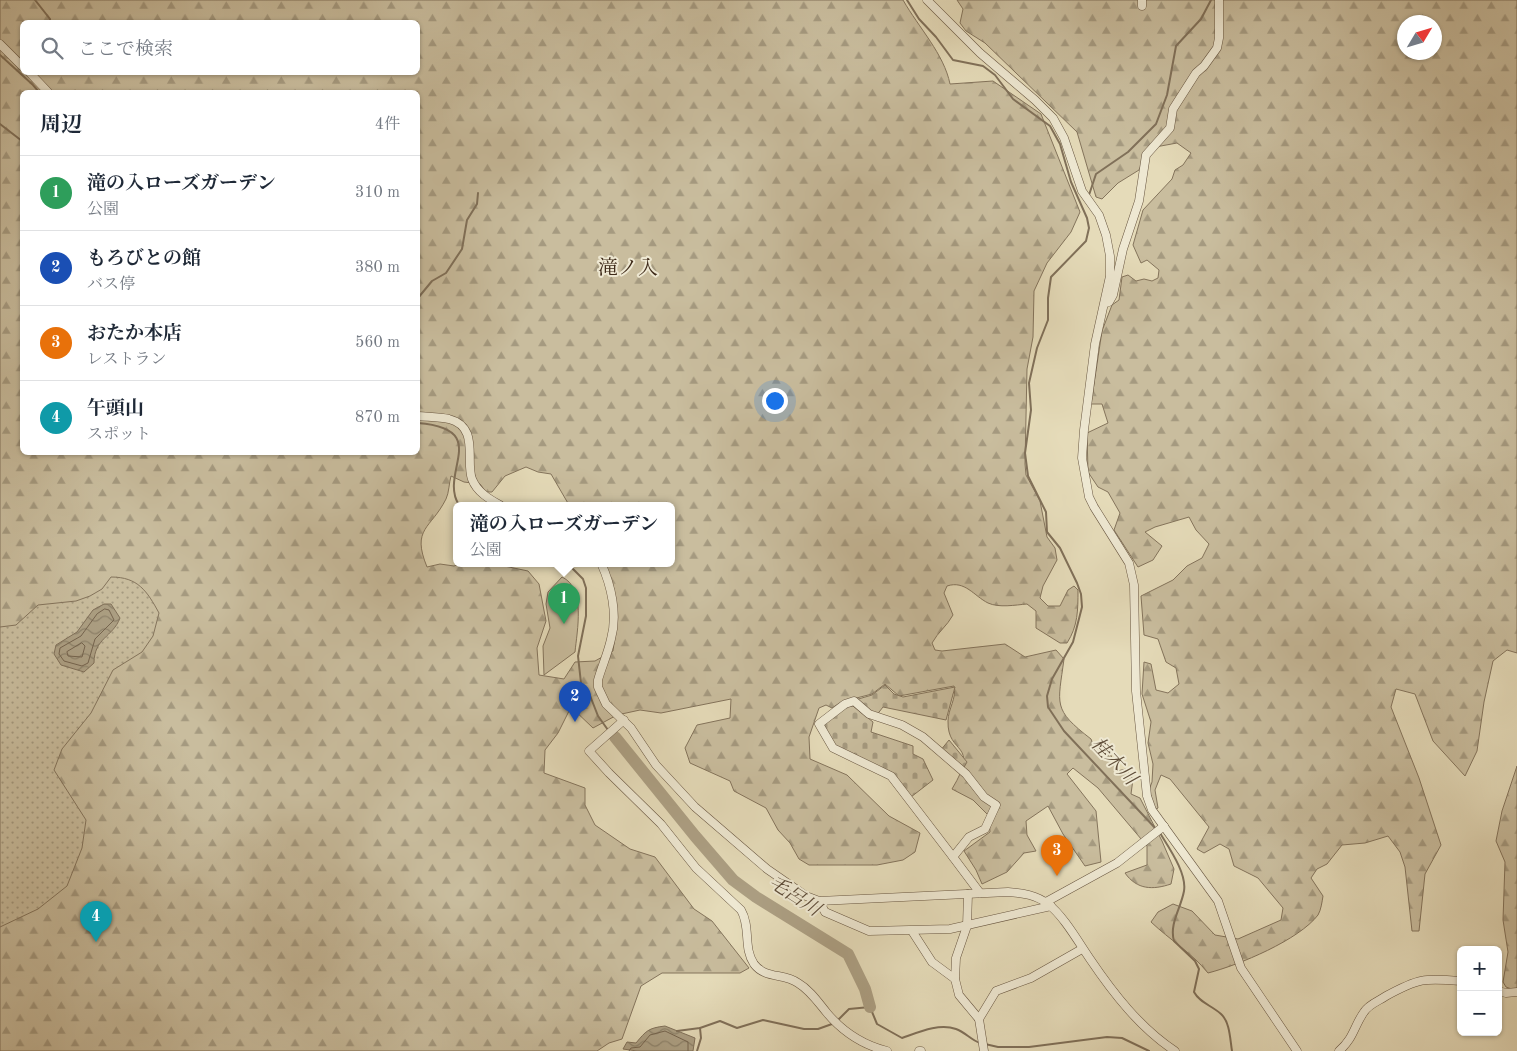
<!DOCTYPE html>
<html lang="ja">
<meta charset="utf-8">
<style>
:root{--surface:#fff;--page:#f2f2f3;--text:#1f2937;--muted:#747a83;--line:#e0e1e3;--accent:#8f2418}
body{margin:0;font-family:"Old Standard TT","Noto Serif JP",serif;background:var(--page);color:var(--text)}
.controls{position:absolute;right:15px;bottom:15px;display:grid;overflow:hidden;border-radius:8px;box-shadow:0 1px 4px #0004}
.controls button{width:45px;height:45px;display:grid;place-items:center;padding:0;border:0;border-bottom:1px solid var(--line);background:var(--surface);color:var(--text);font:25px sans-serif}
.compass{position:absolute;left:1397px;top:15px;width:45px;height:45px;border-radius:50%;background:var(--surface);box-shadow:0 1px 4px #0004;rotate:52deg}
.you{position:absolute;left:774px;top:400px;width:18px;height:18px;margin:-12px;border:4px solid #fff;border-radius:50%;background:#1a73e8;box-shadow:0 0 0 8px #1a73e833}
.badge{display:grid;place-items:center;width:32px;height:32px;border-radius:50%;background:var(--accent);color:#fff;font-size:16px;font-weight:700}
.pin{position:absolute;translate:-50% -41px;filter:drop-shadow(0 1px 2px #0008)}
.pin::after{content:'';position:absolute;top:26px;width:18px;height:15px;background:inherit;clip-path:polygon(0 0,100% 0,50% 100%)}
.popup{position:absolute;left:453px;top:502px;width:222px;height:65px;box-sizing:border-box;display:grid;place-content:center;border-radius:8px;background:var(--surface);filter:drop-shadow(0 1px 4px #0005);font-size:16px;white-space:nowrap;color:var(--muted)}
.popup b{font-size:19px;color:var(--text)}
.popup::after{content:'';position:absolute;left:50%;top:100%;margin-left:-10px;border:10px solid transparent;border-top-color:var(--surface)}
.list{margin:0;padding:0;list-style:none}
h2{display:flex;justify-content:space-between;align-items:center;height:65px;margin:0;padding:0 20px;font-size:21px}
h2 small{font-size:16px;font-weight:400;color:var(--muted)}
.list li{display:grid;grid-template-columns:32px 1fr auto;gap:15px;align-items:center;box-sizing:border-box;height:75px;padding:0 20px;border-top:1px solid var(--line)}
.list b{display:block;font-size:19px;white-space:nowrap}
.list p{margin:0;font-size:16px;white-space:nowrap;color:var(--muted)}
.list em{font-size:16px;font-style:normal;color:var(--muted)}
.icon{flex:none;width:28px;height:28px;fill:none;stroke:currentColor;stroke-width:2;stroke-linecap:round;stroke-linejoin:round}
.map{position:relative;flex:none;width:1517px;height:1051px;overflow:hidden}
.search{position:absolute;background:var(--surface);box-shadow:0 1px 4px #0004;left:20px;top:20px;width:400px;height:55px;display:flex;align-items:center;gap:12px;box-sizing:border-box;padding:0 18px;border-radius:8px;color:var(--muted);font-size:19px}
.panel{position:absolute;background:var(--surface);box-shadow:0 1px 4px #0004;left:20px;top:90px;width:400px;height:365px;border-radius:8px}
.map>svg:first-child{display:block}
</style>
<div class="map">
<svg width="1517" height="1051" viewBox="0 0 1517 1051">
<defs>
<pattern id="grass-dots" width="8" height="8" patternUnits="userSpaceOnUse" patternTransform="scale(1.25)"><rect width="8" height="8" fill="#c9bd9e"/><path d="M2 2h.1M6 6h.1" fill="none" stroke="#a59a80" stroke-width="1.8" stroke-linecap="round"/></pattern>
<pattern id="forest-firs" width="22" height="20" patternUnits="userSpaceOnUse" patternTransform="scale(1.25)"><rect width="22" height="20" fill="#c9bd9e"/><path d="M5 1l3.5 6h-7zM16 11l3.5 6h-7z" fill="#a59a80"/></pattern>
<pattern id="cemetery-stones" width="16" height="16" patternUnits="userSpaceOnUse" patternTransform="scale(1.25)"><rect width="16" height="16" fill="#c9bd9e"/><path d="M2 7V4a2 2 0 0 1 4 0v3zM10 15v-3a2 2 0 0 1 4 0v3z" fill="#a59a80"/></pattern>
<pattern id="water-waves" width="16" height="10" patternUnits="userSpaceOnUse" patternTransform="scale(1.25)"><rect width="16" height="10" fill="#ac9f83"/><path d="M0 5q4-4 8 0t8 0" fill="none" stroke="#8d826a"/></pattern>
</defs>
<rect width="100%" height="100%" fill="#e5dbb9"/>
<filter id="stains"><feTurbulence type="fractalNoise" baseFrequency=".004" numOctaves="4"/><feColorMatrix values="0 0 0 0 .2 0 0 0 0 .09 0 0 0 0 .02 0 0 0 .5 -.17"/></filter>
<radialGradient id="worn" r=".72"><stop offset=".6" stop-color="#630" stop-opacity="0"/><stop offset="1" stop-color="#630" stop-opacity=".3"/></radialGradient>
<!-- grass -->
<path fill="url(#grass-dots)" stroke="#84745c" d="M129,573L168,607L92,818L81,909L0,936V622L51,578Z"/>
<!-- forest -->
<g fill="url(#forest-firs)" stroke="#84745c" fill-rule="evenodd">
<path d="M0,0H903C919,28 944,54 950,84L993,81L1041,114L1080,212L1071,232L1047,263L1034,291L1033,337L1027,369L1025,464L1026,475L1040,501L1047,537L1055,548L1057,560L1043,586L1040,598L1048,606H1060L1068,590L1074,586L1078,590C1078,610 1078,626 1067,643H1060L1036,628V611L1027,604C1015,605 999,608 988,603C974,596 965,580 947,586L944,593L953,615C947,626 938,632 932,643L935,650L942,651L1005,644L1025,657L1056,650L1064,659C1058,705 1052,709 1091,739L1093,744L1108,748L1117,771L1126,769L1133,779L1131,794L1140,798L1162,841L1174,869L1171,884C1153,890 1137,890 1125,873L1147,865V846L1098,788L1073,768L1067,774L1096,811L1101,862L1085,866L1063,834L1048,806L1026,821L1027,835L1036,851L1024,853L1007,872L982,884L976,870L964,851L990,832L989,816L973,800L952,789C981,741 947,756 948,721C948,709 957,698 954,686L899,696L885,684L872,694L841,702L832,708L826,705L819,708L809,737L810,759L847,775L889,816L920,833L915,852L903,860L877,865H809L799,859L790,843L778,830L766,808L734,791L730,781L690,763L685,748L697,725L730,718L731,699L661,713L640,710L617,715L593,728L571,707L558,733L545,750L544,773L585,788V805L595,825L630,849L655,857L694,909L712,921L749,968L740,973H662L641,986L622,1039L609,1043L597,1051H0V927L38,909L67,886L82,848L86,820L54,770L62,749L91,713L113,670L142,652L153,636L159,613C147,591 138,577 111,577L102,589L90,596L76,601L38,605L16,625L0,627ZM22,22H418V72H22ZM22,92H418V452H22ZM526,467L538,472L551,474L569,505H672V563H604C620,591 617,621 613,651L595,661L575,662L564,679L539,675L537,648L546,621L539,584L528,571L490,563H463L454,566L440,564L427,567C411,528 431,529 446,499C449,493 449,483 451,476L464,482L480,484L486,492H492L505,476Z"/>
<path d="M957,0H1517V653L1507,650L1493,661L1484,702L1477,751L1465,776L1433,741L1415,694L1396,689L1391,707L1419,778L1441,845L1425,874L1419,931H1412L1405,867L1400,852L1388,836L1365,843L1342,845L1327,864L1317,869L1311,878L1323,896C1322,902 1321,910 1318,915C1299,940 1239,965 1208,973C1192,953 1170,940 1151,922L1158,912L1173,904L1192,911L1215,935L1238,939L1281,920L1283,908L1258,878L1234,866L1229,849L1220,844L1204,853L1197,849L1209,827L1170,779L1161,775L1155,790L1158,808L1155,810L1149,790L1152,782L1153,764L1148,743L1151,722L1142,694L1144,662L1151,664L1156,690L1168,693L1179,684L1176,668L1166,662L1158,639L1144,635L1141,596L1173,580L1187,566L1202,558L1209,544L1196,530L1189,517L1155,527L1145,532L1162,546L1153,560L1138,567L1114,530L1120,513L1108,492L1098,487L1088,472L1087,433L1108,423L1102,404H1091L1102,331L1112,305L1119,300L1122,277L1128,275L1136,281L1144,279L1152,281L1158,278L1159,270L1147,260L1141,263L1133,245L1143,210L1172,179L1175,170L1183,165L1191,153L1177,143L1150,148L1139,170L1118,183L1102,199L1096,197L1077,132L985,43L966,31L960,23L963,9ZM1404,22H1434V52H1404Z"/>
<path d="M1517,766V991L1506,987L1503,982L1508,952L1503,920L1505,862L1496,841L1502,811Z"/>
</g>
<!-- cemetery -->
<g fill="url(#cemetery-stones)" stroke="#84745c">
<path d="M885,685L894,694L903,697L955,687L946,720L883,707L876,716L855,700L872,695Z"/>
<path d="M846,706H853L873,722L871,732L913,746V754L923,759L933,780L911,797L893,773L835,746L822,725Z"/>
<path d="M949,740L967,762L963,769L940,751Z"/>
</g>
<!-- garden -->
<path fill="#c9bd9e" stroke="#84745c" d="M562,577C586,588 577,631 575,652L544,675L543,646L550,628L546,604L548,592Z"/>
<!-- water -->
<g fill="url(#water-waves)" stroke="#807059">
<path d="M104,604H111L120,618C113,637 94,638 94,663L84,672L61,665L54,654L56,645L77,632L93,610Z"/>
<path d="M665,1026L695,1038L693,1051H637L623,1049L627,1042L636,1043C646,1031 648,1028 665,1026Z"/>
</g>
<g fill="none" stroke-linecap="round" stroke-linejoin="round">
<!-- shore -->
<g stroke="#75644e" stroke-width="1">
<path d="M105,609L109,610L114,620L95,639L88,663L82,666L64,661L59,654L60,648L81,636L97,614Z"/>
<path d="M82,643L85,646L82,657L68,656L67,652Z"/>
<path d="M629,1051L631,1048L640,1047L650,1035L665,1031L688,1042V1051"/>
</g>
<!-- stream -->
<g stroke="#807059" stroke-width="2">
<path d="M35,0L50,19V22"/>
<path d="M907,0L919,19L936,37L953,60L983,66L995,75L1013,99L1050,126L1060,144L1071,182L1087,218L1089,228L1086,241L1051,277L1048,298V320L1037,348L1029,383L1031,410L1025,453L1028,476L1046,512L1047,532L1060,548L1077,583L1081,594L1082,607L1073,642L1052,679L1047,696L1048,707L1064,731L1157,830"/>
<path d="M0,55L33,85L39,92"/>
<path d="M0,124L22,141"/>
<path d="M1089,195L1096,174L1128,152L1156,124L1167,95L1176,46L1201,19L1211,0"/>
<path d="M418,298L432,281L446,273L462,249L467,220L477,204L478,193"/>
<path d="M418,423C493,429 438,473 459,505"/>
<path d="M567,563L583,579L586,588V616L578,656L581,683L589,693L598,716L608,730"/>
<path d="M611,733L615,737"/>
<path d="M1160,833C1169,848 1187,873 1184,891C1181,908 1169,924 1174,941L1195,961L1199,969L1194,992C1200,1003 1211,1005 1221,1014C1230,1022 1230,1039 1232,1051"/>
<path d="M838,1020L849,1009L870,1007L877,1024L902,1038C919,1032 939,1023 956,1029C965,1032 971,1040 980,1043"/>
<path d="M677,1031L700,1028L720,1021L737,1028L763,1020L804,1029H818L832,1024"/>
<path d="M985,1044L998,1047H1029L1107,1037L1122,1038L1149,1051"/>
<path d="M697,1051L701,1038L700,1028"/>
</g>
<!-- river -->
<path stroke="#ac9f83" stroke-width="12" d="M615,737L695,836L733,880L756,897L848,954L865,989L870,1007"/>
<!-- minor casing -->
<g stroke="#685641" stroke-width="9">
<g id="minor">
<path d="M927,0L980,53L1035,100L1053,118L1064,138L1082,191L1099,215L1106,235L1110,256V276L1095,344L1084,430L1082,458L1089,497L1094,507L1129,563L1134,585L1136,691L1147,796L1152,810L1218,901L1241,968L1297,1051"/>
<path d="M1142,6V0"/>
<path d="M0,44L22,66"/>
<path d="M29,72L48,92"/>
<path d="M1105,303L1109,302L1113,295L1123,249L1139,201L1146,155L1170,128L1173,109L1196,73L1204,66L1217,48L1219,38V0"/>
<path d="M418,416C428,417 439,417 449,419C480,427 465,461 472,479C477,492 489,499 500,505"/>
<path d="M601,563C611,585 618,614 611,639C608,653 602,666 598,680V687L606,704L631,728L656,765L695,807L767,869L806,896L819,901L1008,892C1023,893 1036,895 1048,904C1063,915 1079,943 1090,959C1113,993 1140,1028 1175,1051"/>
<path d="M854,701L869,714L902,725L923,737L966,774L984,797L996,805L985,829L969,837L953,857L891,776L833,748L819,724L845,704Z"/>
<path d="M624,720L589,751L609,773L661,824L696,868L741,910C751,927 743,948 754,964C765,979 784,973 798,983C810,990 818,1002 827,1013C843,1032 863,1045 887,1051"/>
<path d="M953,857L980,893"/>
<path d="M968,894L967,926L956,958L955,979L959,995L979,1019"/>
<path d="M819,901L825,912L869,931L950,929L1051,906"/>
<path d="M1046,902L1117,863L1164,826"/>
<path d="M912,931L932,962L955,979"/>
<path d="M1498,991L1506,993L1517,992"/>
<path d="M919,1051H921"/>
<path d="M984,1051L979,1019L996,991L1031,978L1082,949"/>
<path d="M1339,1051C1354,1038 1354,1026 1364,1012C1369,1004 1379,1001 1386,996C1419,978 1424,978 1461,981"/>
</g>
</g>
<!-- minor -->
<use href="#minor" stroke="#eee8d2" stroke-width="8"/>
</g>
<g text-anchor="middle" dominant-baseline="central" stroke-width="4" stroke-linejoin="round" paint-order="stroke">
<!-- water labels -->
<g font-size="19" font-style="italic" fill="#5f4d39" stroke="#eee8d2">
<text transform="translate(1113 762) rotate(47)">桂木川</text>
<text transform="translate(794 897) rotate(33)">毛呂川</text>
</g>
<!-- quarter labels -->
<g font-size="20" fill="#3e2a19" stroke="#eee8d2">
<text x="628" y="269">滝ノ入</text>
</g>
</g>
<rect width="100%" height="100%" filter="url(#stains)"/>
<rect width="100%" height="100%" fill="url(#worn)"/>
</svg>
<div class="controls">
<button>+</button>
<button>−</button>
</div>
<svg class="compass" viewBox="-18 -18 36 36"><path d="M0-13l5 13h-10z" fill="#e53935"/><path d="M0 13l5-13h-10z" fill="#747a83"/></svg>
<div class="you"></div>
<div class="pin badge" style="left:564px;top:624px;background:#2e9e5b">1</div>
<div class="popup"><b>滝の入ローズガーデン</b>公園</div>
<div class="pin badge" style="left:575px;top:722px;background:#1a4fb4">2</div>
<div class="pin badge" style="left:1057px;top:876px;background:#e8710a">3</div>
<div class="pin badge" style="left:96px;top:942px;background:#0f9aa8">4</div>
<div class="search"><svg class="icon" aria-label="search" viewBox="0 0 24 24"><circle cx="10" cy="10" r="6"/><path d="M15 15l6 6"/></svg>ここで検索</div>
<section class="panel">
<h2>周辺<small>4件</small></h2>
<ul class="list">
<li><span class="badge" style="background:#2e9e5b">1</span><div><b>滝の入ローズガーデン</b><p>公園</p></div><em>310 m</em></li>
<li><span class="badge" style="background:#1a4fb4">2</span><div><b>もろびとの館</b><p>バス停</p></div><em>380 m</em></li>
<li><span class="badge" style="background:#e8710a">3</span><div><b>おたか本店</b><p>レストラン</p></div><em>560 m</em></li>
<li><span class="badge" style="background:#0f9aa8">4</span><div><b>午頭山</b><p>スポット</p></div><em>870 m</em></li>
</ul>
</section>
</div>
